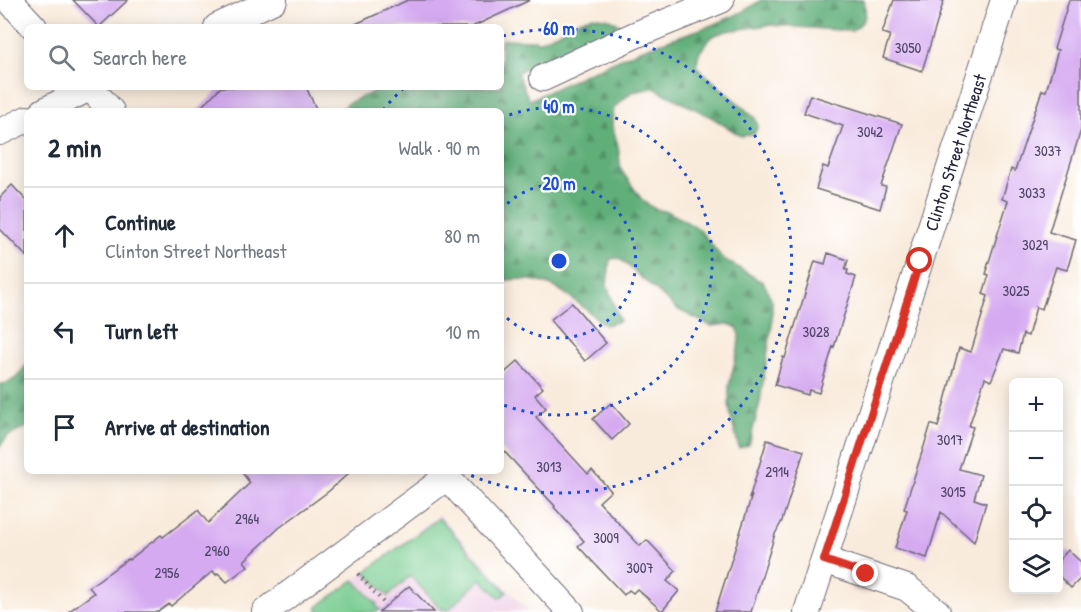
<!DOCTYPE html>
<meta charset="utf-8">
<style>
:root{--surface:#fff;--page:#f6f6f7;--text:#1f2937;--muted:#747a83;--line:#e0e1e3}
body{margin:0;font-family:"Patrick Hand",sans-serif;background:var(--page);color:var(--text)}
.controls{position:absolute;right:18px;bottom:18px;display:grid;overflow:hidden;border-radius:9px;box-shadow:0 3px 15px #0003}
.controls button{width:54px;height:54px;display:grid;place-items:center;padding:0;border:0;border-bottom:2px solid var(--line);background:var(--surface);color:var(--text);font:30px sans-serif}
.stop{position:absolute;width:18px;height:18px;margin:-14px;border:4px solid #d93025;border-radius:50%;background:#fff}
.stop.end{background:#d93025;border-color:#fff;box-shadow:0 2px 6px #0008}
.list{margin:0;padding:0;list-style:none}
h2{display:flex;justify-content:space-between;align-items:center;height:78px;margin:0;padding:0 24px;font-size:26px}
h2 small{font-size:20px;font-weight:400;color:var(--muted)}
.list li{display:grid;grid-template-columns:39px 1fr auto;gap:18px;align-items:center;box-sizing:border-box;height:96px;padding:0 24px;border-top:2px solid var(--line)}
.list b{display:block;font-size:22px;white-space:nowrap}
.list p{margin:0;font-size:20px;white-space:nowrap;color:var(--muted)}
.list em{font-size:20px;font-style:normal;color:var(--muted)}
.icon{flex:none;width:33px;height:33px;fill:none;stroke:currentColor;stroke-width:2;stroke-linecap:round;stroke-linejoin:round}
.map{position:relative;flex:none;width:1081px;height:612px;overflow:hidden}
.search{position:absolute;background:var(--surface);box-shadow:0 3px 15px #0003;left:24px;top:24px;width:480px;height:66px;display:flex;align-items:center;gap:15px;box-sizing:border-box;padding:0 21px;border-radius:9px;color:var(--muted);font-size:22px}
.panel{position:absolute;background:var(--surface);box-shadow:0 3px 15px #0003;left:24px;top:108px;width:480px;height:366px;border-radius:9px}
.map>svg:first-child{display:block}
</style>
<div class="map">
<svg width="1081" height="612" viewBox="0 0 1081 612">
<defs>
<pattern id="forest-firs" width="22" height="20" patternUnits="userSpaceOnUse" patternTransform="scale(1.5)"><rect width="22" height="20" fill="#60af79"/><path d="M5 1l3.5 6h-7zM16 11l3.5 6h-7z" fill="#4f8e64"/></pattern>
</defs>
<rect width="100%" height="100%" fill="#fff"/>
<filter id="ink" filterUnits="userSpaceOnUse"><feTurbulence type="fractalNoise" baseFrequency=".0167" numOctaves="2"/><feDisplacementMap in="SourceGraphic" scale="12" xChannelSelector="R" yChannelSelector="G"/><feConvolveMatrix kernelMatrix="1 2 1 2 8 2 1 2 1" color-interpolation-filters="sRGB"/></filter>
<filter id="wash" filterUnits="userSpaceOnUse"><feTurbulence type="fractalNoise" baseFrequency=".008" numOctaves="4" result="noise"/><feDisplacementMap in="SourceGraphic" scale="24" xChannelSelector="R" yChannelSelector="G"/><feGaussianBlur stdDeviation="1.35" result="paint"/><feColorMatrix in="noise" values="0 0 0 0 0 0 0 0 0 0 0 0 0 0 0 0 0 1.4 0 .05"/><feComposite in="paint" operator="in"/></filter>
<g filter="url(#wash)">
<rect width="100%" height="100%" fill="#f9ebdb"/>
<!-- built -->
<path fill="#f0d0e5" d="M439,515L529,612H313Z"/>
<!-- grass -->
<g fill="#76cb8e" stroke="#4c7664" stroke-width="1.5">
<path d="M439,518L507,592L500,598L481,579L447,611L444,608L442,610L410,576L388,596L365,572Z"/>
<path d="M354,580L377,604L376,606L380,609L377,612H320L316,608Z"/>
</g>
<!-- forest -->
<g fill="url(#forest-firs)" stroke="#41685a" stroke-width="1.5">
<path d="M761,0H863C869,16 864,22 852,31L769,25L727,31L712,36L699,53L696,66L755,118L758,126L754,134L741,136L713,118L654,88L632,92L614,108L612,125L618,146L621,170L642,200L655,209L669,212L699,229L722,258L764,283L772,301V324L760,402L749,445L739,448C734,429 727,408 729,388C731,368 742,349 738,328L728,324L711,326L677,309L619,258L610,259L607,285L620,321L605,325C572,299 552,274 506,280L501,273V111H341L346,104L384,87H501V41L504,39L536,40L537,42L561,31L570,24L593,16L610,19L626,28L587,47L517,72L529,100C565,84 601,66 638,51C679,34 725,26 761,0Z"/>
<path d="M27,364V427L8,436L0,446V384C13,384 20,374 27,364Z"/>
</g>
<g id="blocks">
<!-- building -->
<g fill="#d5aaf1">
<path d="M73,0H128L99,27Z"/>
<path d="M408,0H530L472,27H349Z"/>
<path d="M894,0H944L922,71L883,58L890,35L882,33Z"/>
<path d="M1069,0H1081V130L1049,232L1076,240L1067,270L1056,267L1042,309L1036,307L1028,336L1023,334L1018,353L1004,349L991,381L985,378L969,426L973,427L959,469L981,475L974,499L986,503L974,542L941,512L927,558L895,548L907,510L904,509L931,424L938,427L959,348L971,352L988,296L983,294L989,275L986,274L988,268H987L1008,201L1002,199L1011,169L1015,171L1042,90L1046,91L1058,50L1054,49Z"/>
<path d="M221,87H306L317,111H197Z"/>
<path d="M810,95L902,124L881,186L886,187L880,209L816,189L823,166L828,168L843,126L804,113Z"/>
<path d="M12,185L27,201V257L0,229V197Z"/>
<path d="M828,253L848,260L845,270H848L847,274L856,277L834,347L833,346L819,393L809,390L808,395L775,385L783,357L785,358L815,261L825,264Z"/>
<path d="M572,303L606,343L585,361L550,320Z"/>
<path d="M518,361L543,388L535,395L546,408L536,417L588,474L592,470L611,491L599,502L640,546L647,540L676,571L667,581L679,591L662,611L637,589L633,593L629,590L624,595L578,546L584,541L554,507L555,506L501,448V376Z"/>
<path d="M611,403L629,424L612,440L593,419Z"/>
<path d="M767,440L804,451L782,521L775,534L751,612H715L752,495L749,499Z"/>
<path d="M241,471H351L329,491L279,528L244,561L248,566L227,582L218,573L216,575L213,571L171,606L169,604L158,612H68L94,593L89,587L128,559L129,560L161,535L163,537L198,510L208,523L250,483Z"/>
<path d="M1068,550L1081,562V578L1071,588L1059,576V560Z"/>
<path d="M409,586L434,612H379Z"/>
</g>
</g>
</g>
<g filter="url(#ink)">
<use href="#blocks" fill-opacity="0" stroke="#6d6873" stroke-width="1.5"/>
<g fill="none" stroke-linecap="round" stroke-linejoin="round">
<!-- minor casing -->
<g stroke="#6d6873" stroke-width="28">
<g id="minor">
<path d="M9,0L34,27"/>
<path d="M217,27L274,0"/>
<path d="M543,78L635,35L721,0"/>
<path d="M90,87L111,111"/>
<path d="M44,111L91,87"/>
<path d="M0,132L27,119"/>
<path d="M441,471L571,612"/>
<path d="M824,560L907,588L937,612"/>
<path d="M265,612L447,477"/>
<path id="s1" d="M807,612L1004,0"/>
</g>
</g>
<!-- path -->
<path stroke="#6d6873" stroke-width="4" stroke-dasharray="1.5 4.5" stroke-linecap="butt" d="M358,574L383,602"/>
<!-- minor -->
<use href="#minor" stroke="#fff" stroke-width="26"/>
</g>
</g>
<g fill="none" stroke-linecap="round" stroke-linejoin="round" filter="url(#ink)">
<!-- route -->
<path stroke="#d93025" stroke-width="8" d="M866,574L824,560L920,261"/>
</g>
<!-- distance rings -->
<g fill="none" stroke="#1d4ed8" stroke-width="3" stroke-dasharray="3 6">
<path d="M501 210A77 77 0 1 1 501 312"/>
<path d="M501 118A154 154 0 1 1 501 404"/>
<path d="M383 110A232 232 0 0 1 405 87M503 36A232 232 0 1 1 461 471"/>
</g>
<g text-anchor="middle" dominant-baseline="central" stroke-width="4.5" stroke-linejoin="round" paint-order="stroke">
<!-- number labels -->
<g font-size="15" fill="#4f4468">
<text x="908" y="47">3050</text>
<text x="870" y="131">3042</text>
<text x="1048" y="150">3037</text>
<text x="1032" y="192">3033</text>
<text x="1035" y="244">3029</text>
<text x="1016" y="290">3025</text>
<text x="816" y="331">3028</text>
<text x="950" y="439">3017</text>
<text x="549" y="466">3013</text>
<text x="777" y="471">2914</text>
<text x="953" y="491">3015</text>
<text x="247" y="518">2964</text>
<text x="606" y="537">3009</text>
<text x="217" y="550">2960</text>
<text x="640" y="567">3007</text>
<text x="167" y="572">2956</text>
</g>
<!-- street labels -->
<g font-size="18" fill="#22223b" stroke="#fff">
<text stroke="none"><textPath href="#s1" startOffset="483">Clinton Street Northeast</textPath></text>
</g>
</g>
<circle cx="559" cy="261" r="9" fill="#1d4ed8" stroke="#fff" stroke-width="3"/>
<g font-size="18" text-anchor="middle" font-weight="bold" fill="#1d4ed8" stroke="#fff" stroke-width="4.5" stroke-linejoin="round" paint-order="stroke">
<text x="559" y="35">60 m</text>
<text x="559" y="113">40 m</text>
<text x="559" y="190">20 m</text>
</g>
</svg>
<div class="controls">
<button>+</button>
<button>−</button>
<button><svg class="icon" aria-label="locate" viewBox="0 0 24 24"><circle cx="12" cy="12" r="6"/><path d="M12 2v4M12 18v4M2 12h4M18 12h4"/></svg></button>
<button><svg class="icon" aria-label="layers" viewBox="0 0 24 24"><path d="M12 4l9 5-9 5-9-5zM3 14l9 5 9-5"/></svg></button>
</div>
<div class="stop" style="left:920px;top:261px"></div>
<div class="stop end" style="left:866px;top:574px"></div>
<div class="search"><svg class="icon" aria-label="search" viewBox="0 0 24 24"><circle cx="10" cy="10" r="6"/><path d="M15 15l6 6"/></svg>Search here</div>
<section class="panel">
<h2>2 min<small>Walk · 90 m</small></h2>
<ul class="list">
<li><svg class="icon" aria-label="ahead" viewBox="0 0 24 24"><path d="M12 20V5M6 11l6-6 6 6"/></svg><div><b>Continue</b><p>Clinton Street Northeast</p></div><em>80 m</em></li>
<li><svg class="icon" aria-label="left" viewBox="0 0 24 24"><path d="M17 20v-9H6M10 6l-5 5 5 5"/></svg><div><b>Turn left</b></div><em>10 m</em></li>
<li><svg class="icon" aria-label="arrive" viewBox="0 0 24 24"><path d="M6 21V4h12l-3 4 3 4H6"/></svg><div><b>Arrive at destination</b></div></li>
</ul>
</section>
</div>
